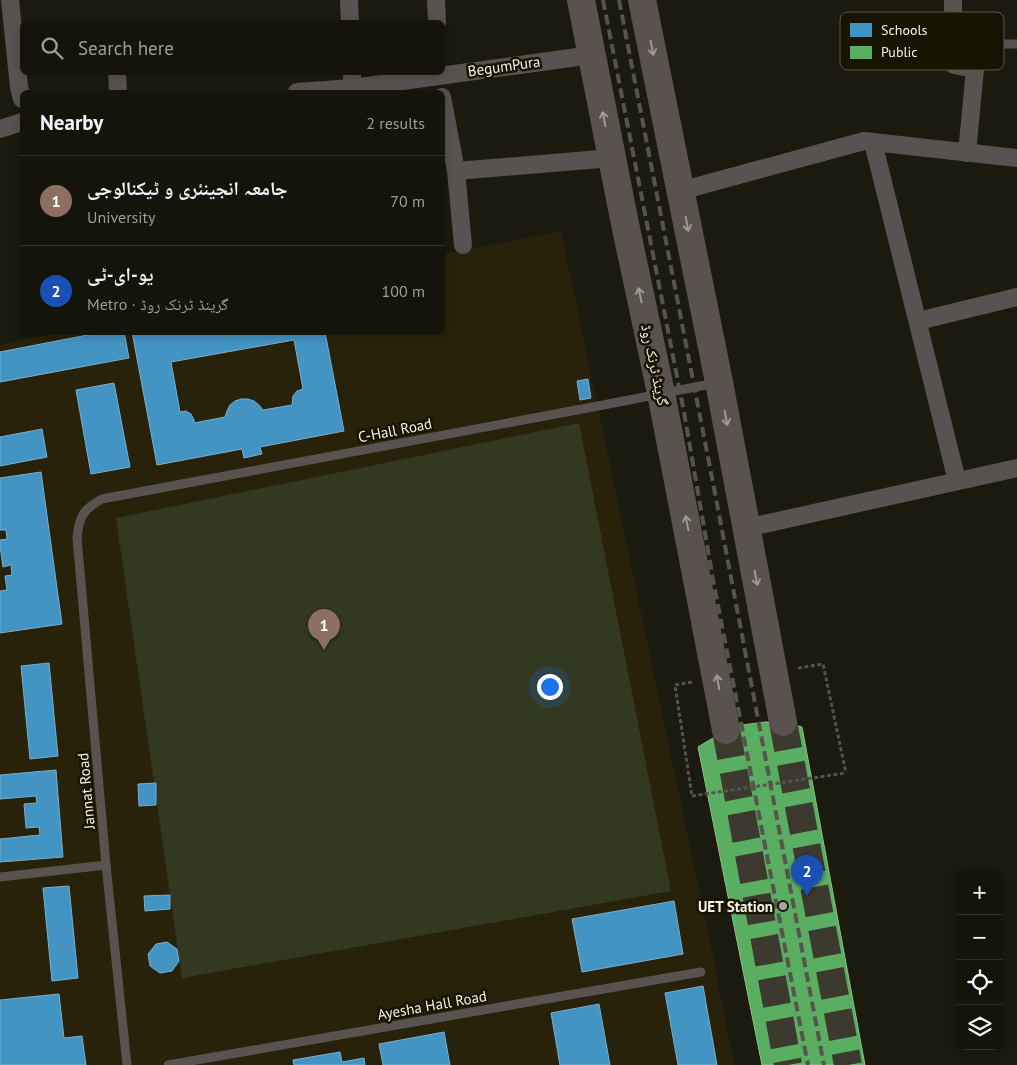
<!DOCTYPE html>
<meta charset="utf-8">
<style>
:root{--surface:#14140b;--page:#1d1d14;--text:#f1f3f6;--muted:#9d9e9d;--line:#33332c;--accent:#a9a69b}
body{margin:0;font-family:"PT Sans","Noto Naskh Arabic",sans-serif;background:var(--page);color:var(--text)}
.controls{position:absolute;right:15px;bottom:15px;display:grid;overflow:hidden;border-radius:8px;box-shadow:0 2px 8px #0003}
.controls button{width:45px;height:45px;display:grid;place-items:center;padding:0;border:0;border-bottom:1px solid var(--line);background:var(--surface);color:var(--text);font:25px sans-serif}
.you{position:absolute;left:549px;top:686px;width:18px;height:18px;margin:-12px;border:4px solid #fff;border-radius:50%;background:#1a73e8;box-shadow:0 0 0 8px #1a73e833}
.badge{display:grid;place-items:center;width:32px;height:32px;border-radius:50%;background:var(--accent);color:#fff;font-size:16px;font-weight:700}
.pin{position:absolute;translate:-50% -41px;filter:drop-shadow(0 1px 2px #0008)}
.pin::after{content:'';position:absolute;top:26px;width:18px;height:15px;background:inherit;clip-path:polygon(0 0,100% 0,50% 100%)}
.list{margin:0;padding:0;list-style:none}
h2{display:flex;justify-content:space-between;align-items:center;height:65px;margin:0;padding:0 20px;font-size:21px}
h2 small{font-size:16px;font-weight:400;color:var(--muted)}
.list li{display:grid;grid-template-columns:32px 1fr auto;gap:15px;align-items:center;box-sizing:border-box;height:90px;padding:0 20px;border-top:1px solid var(--line)}
.list b{display:block;font-size:19px;white-space:nowrap}
.list p{margin:0;font-size:16px;white-space:nowrap;color:var(--muted)}
.list em{font-size:16px;font-style:normal;color:var(--muted)}
.icon{flex:none;width:28px;height:28px;fill:none;stroke:currentColor;stroke-width:2;stroke-linecap:round;stroke-linejoin:round}
.map{position:relative;flex:none;width:1017px;height:1065px;overflow:hidden}
.search{position:absolute;background:var(--surface);box-shadow:0 2px 8px #0003;left:20px;top:20px;width:425px;height:55px;display:flex;align-items:center;gap:12px;box-sizing:border-box;padding:0 18px;border-radius:8px;color:var(--muted);font-size:19px}
.panel{position:absolute;background:var(--surface);box-shadow:0 2px 8px #0003;left:20px;top:90px;width:425px;height:245px;border-radius:8px}
.map>svg:first-child{display:block}
</style>
<div class="map">
<svg width="1017" height="1065" viewBox="0 0 1017 1065">
<rect width="100%" height="100%" fill="#1b1a0f"/>
<!-- built -->
<path fill="#272209" d="M561,231L713,956L734,1065H0V345L59,332H442L443,254Z"/>
<!-- green -->
<path fill="#333820" d="M579,423L671,891L182,978L116,518Z"/>
<!-- schools -->
<g fill="#4393c3" stroke="#78b0ce" fill-rule="evenodd">
<path d="M103,332H124L129,358L0,382V352Z"/>
<path d="M132,332H325L344,431L260,447L262,454L244,458L242,449L157,465ZM294,340L303,389L297,391L293,396L292,405L263,410L259,405L254,401L248,399H241L235,401L230,405L227,411L225,417L194,423V420L191,414L186,411L180,412L171,362Z"/>
<path d="M588,379L591,398L580,400L577,381Z"/>
<path d="M114,383L130,467L91,474L76,390Z"/>
<path d="M42,429L47,457L0,466V437Z"/>
<path d="M41,472L62,624L0,633V591L7,590L5,576L12,575L11,565L3,567L0,546V540L7,539L6,530H0V478Z"/>
<path d="M49,663L58,756L30,759L21,666Z"/>
<path d="M56,770L63,857L0,862V839L40,835L39,827L26,828L24,804L37,803L36,796L0,799V775Z"/>
<path d="M156,783V805L139,806L138,784Z"/>
<path d="M69,886L78,978L52,981L43,888Z"/>
<path d="M170,895V909L145,911L144,896Z"/>
<path d="M674,901L683,954L582,972L572,919Z"/>
<path d="M167,942L177,949L179,961L172,971L160,973L150,966L148,954L156,944Z"/>
<path d="M703,986L717,1065H678L665,993Z"/>
<path d="M59,994L64,1038L82,1036L86,1065H0V1000Z"/>
<path d="M599,1004L610,1065H560L551,1013Z"/>
<path d="M444,1032L450,1065H383L379,1044Z"/>
<path d="M340,1052L342,1062L364,1058L365,1065H294L293,1060Z"/>
</g>
<!-- public -->
<path fill="#5aae61" stroke="#88c289" d="M765,722H783L802,727L865,1065H762L698,747L726,730L735,726Z"/>
<g fill="none" stroke-linecap="round" stroke-linejoin="round">
<!-- primary-tunnel -->
<g stroke="#3c3a2f" stroke-width="28" stroke-dasharray="28 14" stroke-linecap="butt">
<path d="M783,722L848,1065"/>
<path d="M726,730L788,1065"/>
</g>
<!-- path -->
<g stroke="#56524d" stroke-width="3" stroke-dasharray="4 2.5" stroke-linecap="butt">
<path d="M798,668L823,664L846,773"/>
<path d="M692,682L675,685L692,796"/>
</g>
<!-- service -->
<g stroke="#585350" stroke-width="9">
<path d="M954,44H1017"/>
<path d="M0,877L106,865"/>
<path d="M127,1065L106,865L77,538C79,517 83,509 102,499L598,406L716,383"/>
<path d="M168,1065L701,972"/>
</g>
<!-- minor -->
<g stroke="#585350" stroke-width="18">
<path d="M10,0L19,87L22,99"/>
<path d="M349,0L350,22"/>
<path d="M436,0L437,22"/>
<path d="M953,0L954,65L975,69L967,153"/>
<path d="M117,72L118,92"/>
<path d="M352,72V88"/>
<path d="M297,92L352,88L592,55"/>
<path d="M442,97L456,171L463,245"/>
<path d="M0,129L22,122"/>
<path d="M873,142L957,481"/>
<path d="M456,171L612,158"/>
<path d="M680,191L864,141L1017,158"/>
<path d="M918,321L1017,297"/>
<path d="M746,528L1017,468"/>
</g>
<!-- primary -->
<g stroke="#59524e" stroke-width="28">
<path d="M581,0L624,219L661,393L726,730"/>
<path d="M642,0L719,382L783,722"/>
</g>
<!-- rail -->
<g stroke="#57544e" stroke-width="4" stroke-dasharray="10 5" stroke-linecap="butt">
<path d="M603,0L684,412L714,585L808,1065"/>
<path d="M619,0L713,483L824,1065"/>
</g>
<!-- path-bridge -->
<path stroke="#56524d" stroke-width="3" stroke-dasharray="4 2.5" stroke-linecap="butt" d="M692,796L846,773"/>
</g>
<!-- one-way arrows -->
<defs><path id="oneway-shaft" d="M-6 0H5M1.5-3L5.5 0L1.5 3" fill="none" stroke-width="1.6" stroke-linecap="round" stroke-linejoin="round" transform="scale(1.25)"/></defs>
<g stroke="#9f9a92">
<use href="#oneway-shaft" transform="translate(652 48) rotate(79)"/>
<use href="#oneway-shaft" transform="translate(604 119) rotate(-101)"/>
<use href="#oneway-shaft" transform="translate(687 224) rotate(79)"/>
<use href="#oneway-shaft" transform="translate(640 295) rotate(-102)"/>
<use href="#oneway-shaft" transform="translate(726 418) rotate(79)"/>
<use href="#oneway-shaft" transform="translate(687 523) rotate(-101)"/>
<use href="#oneway-shaft" transform="translate(756 578) rotate(79)"/>
<use href="#oneway-shaft" transform="translate(718 682) rotate(-100)"/>
</g>
<!-- markers -->
<circle fill="#a9a69b" stroke="#181402" stroke-width="2" cx="783" cy="906" r="5"/>
<g text-anchor="middle" dominant-baseline="central" stroke-width="5" stroke-linejoin="round" paint-order="stroke">
<!-- street labels -->
<g font-size="15" fill="#f5f2e6" stroke="#181402">
<text transform="translate(504 66) rotate(-8)">BegumPura</text>
<text transform="translate(655 365) rotate(78)">گرینڈ ٹرنک روڈ</text>
<text transform="translate(395 430) rotate(-11)">C-Hall Road</text>
<text transform="translate(86 791) rotate(-95)">Jannat Road</text>
<text transform="translate(432 1005) rotate(-10)">Ayesha Hall Road</text>
</g>
<!-- poi labels -->
<g font-size="15" font-weight="bold" fill="#f5f2e6" stroke="#181402" text-anchor="end">
<text x="773" y="906">UET Station</text>
</g>
</g>
<!-- legend -->
<rect x="840" y="12" width="164" height="58" rx="8" fill="#181402" stroke="#5a5746" stroke-width="1"/>
<rect x="850" y="23" width="22" height="14" fill="#4393c3"/>
<rect x="850" y="46" width="22" height="13" fill="#5aae61"/>
<g font-size="14" fill="#f5f2e6">
<text x="881" y="35">Schools</text>
<text x="881" y="57">Public</text>
</g>
</svg>
<div class="controls">
<button>+</button>
<button>−</button>
<button><svg class="icon" aria-label="locate" viewBox="0 0 24 24"><circle cx="12" cy="12" r="6"/><path d="M12 2v4M12 18v4M2 12h4M18 12h4"/></svg></button>
<button><svg class="icon" aria-label="layers" viewBox="0 0 24 24"><path d="M12 4l9 5-9 5-9-5zM3 14l9 5 9-5"/></svg></button>
</div>
<div class="you"></div>
<div class="pin badge" style="left:324px;top:650px;background:#8d6e63">1</div>
<div class="pin badge" style="left:807px;top:896px;background:#1a4fb4">2</div>
<div class="search"><svg class="icon" aria-label="search" viewBox="0 0 24 24"><circle cx="10" cy="10" r="6"/><path d="M15 15l6 6"/></svg>Search here</div>
<section class="panel">
<h2>Nearby<small>2 results</small></h2>
<ul class="list">
<li><span class="badge" style="background:#8d6e63">1</span><div><b>جامعہ انجینئری و ٹیکنالوجی</b><p>University</p></div><em>70 m</em></li>
<li><span class="badge" style="background:#1a4fb4">2</span><div><b>یو-ای-ٹی</b><p>Metro · گرینڈ ٹرنک روڈ</p></div><em>100 m</em></li>
</ul>
</section>
</div>
